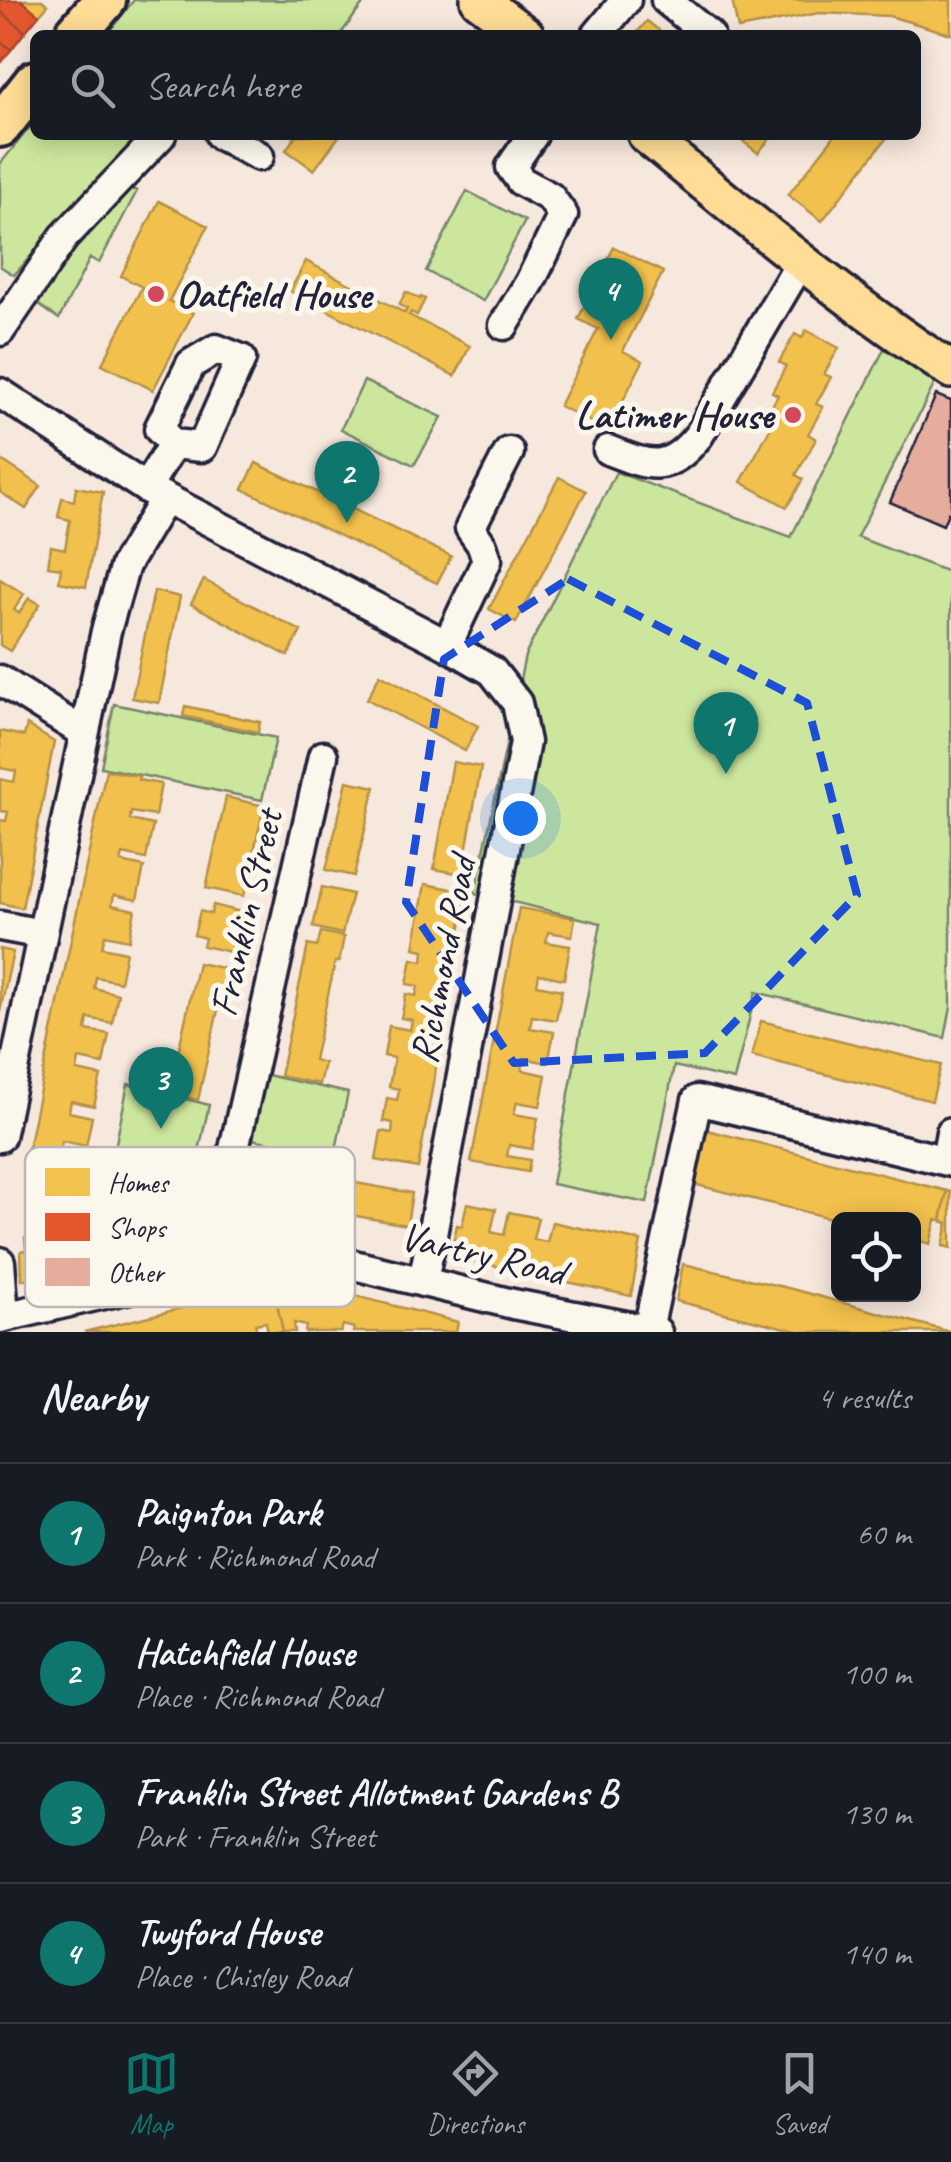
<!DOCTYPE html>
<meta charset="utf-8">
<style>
:root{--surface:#171b24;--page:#242831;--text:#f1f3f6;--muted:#9ea1a6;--line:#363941;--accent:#0f766e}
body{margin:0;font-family:Caveat,sans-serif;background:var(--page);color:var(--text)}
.controls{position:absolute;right:30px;bottom:30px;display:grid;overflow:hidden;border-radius:15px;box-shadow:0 5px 25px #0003}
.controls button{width:90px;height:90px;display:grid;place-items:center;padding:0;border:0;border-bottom:2px solid var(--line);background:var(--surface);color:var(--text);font:50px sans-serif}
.you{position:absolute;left:520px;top:818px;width:35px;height:35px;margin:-25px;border:8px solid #fff;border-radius:50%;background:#1a73e8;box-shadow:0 0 0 15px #1a73e833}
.badge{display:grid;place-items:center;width:65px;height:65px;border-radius:50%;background:var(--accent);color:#fff;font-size:32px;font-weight:700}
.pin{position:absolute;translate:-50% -82px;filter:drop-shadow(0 2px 5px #0008)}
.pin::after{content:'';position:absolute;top:52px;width:35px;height:30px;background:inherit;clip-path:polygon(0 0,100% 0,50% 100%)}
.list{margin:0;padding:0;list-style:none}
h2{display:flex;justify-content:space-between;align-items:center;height:130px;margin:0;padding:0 40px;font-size:42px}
h2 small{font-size:32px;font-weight:400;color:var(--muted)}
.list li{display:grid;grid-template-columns:65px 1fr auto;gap:30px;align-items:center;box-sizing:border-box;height:140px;padding:0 40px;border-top:2px solid var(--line)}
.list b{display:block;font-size:38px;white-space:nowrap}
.list p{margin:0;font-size:32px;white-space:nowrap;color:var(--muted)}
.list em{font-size:32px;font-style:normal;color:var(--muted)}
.icon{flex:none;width:55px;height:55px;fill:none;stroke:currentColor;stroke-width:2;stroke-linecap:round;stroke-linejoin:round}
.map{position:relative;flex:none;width:951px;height:1332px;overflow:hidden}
.search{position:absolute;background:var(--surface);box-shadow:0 5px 25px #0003;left:30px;right:30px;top:30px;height:110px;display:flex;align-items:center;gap:25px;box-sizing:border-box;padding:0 35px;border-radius:15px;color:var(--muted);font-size:38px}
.sheet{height:690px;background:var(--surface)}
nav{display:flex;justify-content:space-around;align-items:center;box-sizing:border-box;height:140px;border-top:2px solid var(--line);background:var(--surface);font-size:28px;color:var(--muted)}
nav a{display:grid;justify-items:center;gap:5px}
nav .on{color:var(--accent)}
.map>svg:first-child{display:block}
</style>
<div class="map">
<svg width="951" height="1332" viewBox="0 0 951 1332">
<rect width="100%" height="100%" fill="#f7e8dd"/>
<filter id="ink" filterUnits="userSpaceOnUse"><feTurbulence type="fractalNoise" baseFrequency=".01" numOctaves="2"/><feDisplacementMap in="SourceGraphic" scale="20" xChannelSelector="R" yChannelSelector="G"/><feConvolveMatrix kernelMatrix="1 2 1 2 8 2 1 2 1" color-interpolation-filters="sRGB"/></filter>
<g filter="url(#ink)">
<!-- green -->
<g fill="#cce79d" stroke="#77846c" stroke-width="2.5">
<path d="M134,0H366L340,35H106Z"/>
<path d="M35,121V135H139L14,275L0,266V164Z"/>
<path d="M131,189L137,191L99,263L90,258L59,319L36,303L71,254Z"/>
<path d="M467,191L525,221L483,301L426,271Z"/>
<path d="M886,345L935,383L857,537L951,573V1007L945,1038L756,992L734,1080L674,1066L647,1203L552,1184L601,923L475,893L525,656L616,472L791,537Z"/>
<path d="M364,381L442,417L414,465L341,429Z"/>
<path d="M114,704L276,738L262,800L101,767Z"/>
<path d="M267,1075L348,1093L335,1154L251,1139Z"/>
<path d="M128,1084L209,1105L194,1174L114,1153Z"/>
</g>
<!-- homes -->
<g fill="#f2c14e" stroke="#b49148" stroke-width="2.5">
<path d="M21,0H42L48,5L39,15Z"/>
<path d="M732,0H951V34L889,16L819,13L738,29Z"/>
<path d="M647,21L665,35H635Z"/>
<path d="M296,135H340L314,170L286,150Z"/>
<path d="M735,135H773L758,153Z"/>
<path d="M835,135H889L822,221L788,195Z"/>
<path d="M159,201L208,226L169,301L193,313L153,390L102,364L142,287L121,276Z"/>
<path d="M614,247L663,272L623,351L643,361L608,430L559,406L598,329L578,319Z"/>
<path d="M306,261L405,313L407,309L399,305L406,292L420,299L421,297L425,299L417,315L411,312L409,315L470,346L455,376L290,291Z"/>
<path d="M806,330L839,348L824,374L831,377L816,404L823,407L808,434L816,439L796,475L803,479L787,507L741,482L771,427L763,423L778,395L772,392L786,366L779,362L795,334L802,338Z"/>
<path d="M0,459L41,486L26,509L0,492Z"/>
<path d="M256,463L451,556L437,583L243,489Z"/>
<path d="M559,477L586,491L516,623L489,609Z"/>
<path d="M76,487L103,492L86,587L59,582L61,568L48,566L51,546L65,549L70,520L58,517L62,498L74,501Z"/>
<path d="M0,579L24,594L14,610L19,613L29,598L40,604L10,651L0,645Z"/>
<path d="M204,580L301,631L288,656L191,604Z"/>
<path d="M154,591L180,597L159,703L132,698Z"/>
<path d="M380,674L478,726L465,751L367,699Z"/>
<path d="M185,706L260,722L258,732L183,716Z"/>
<path d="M27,725L54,742L22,908L0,903V820L6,821L8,812L0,811V779L14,782L16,771L0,768V731L24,736Z"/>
<path d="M453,762L481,767L462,874L434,869Z"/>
<path d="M106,770L139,776L138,780L161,784L155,816L131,812L130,820L153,825L146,859L123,854L121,862L144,867L137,900L114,895L112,905L135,910L129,940L105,935L102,947L126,952L120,982L96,977L94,988L118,994L112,1023L88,1018L86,1030L109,1034L103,1064L79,1059L77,1071L101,1076L94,1106L71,1101L69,1112L92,1117L86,1146L62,1141L60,1152L84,1155L81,1170L25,1163Z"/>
<path d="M347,781L375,787L354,876L326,870Z"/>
<path d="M226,797L264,806L244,896L206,888Z"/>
<path d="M425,884L467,892L418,1168L376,1160L381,1131L392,1133L393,1123L383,1121L387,1098L397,1100L399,1089L389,1087L394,1058L384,1056L389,1026L410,1030L412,1020L401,1018L406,994L416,996L418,986L407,984L412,959L423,961L424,950L414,948Z"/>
<path d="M322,887L352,894L342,934L313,927Z"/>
<path d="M213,905L241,912L231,952L203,946L205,938L194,935L200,911L211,914Z"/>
<path d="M519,908L575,918L572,936L548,932L546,942L570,946L564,979L539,974L537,985L562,990L556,1020L532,1016L530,1028L554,1032L548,1063L524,1058L522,1070L546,1075L540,1106L517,1102L514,1114L538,1118L532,1149L509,1145L507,1156L530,1160L528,1172L471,1162Z"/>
<path d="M321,932L344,937L339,962H335L314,1060L324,1063L319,1084L280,1076L308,945L317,947Z"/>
<path d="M0,949L13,952L0,1012Z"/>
<path d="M198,963L227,969L198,1100L169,1093Z"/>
<path d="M761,1021L941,1065L932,1101L752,1056Z"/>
<path d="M707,1130L947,1191L941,1221L936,1220L930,1244L914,1239V1220H838L693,1184Z"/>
<path d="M272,1168L412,1193L407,1225L266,1200Z"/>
<path d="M178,1187L180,1192L194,1189L198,1209L202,1208L208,1238L22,1280L21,1251L26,1250L25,1238L46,1234L48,1245L58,1243L56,1231L79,1226L82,1237L92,1235L89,1224L112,1218L115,1230L128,1227L121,1200L152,1193L158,1218L168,1216L162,1191Z"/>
<path d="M947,1191L951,1192V1248L943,1246L948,1223L941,1221Z"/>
<path d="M467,1203L496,1209L491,1232L504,1235L509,1212L538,1218L533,1239L547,1242L552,1222L641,1241L631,1296L450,1256L457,1225L462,1226Z"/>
<path d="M683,1264L788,1288L951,1332H802L676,1301Z"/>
<path d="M297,1281L458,1322L456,1332H353L354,1328L343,1325L341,1332H305L306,1326L294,1323L295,1332H283L273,1286Z"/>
<path d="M273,1286L283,1332H268L266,1322L255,1324L257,1332H227V1330L216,1332H84Z"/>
</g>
<!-- shops -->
<g fill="#e4572e" stroke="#aa4732" stroke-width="2.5">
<path d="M0,0H21L39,15L25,32L0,11Z"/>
<path d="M0,11L25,32L11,50L0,41Z"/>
<path d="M0,41L11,50L0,63Z"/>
</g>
<!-- building -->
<path fill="#e6ad9f" stroke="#22223b" stroke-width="2.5" d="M936,395L951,401V515L948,513L943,525L890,502Z"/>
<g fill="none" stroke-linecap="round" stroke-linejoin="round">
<!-- minor casing -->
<g stroke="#22223b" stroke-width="35">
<g id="minor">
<path d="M666,0L709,35"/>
<path d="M597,35L626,0"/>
<path d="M220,135L259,156"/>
<path d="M504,325L530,282L563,215L550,197L521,181L511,167L533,135"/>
<path d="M0,331L64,237L161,135"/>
<path d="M0,393L146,488L447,645L492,671L517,703L525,742L423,1282"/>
<path d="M608,450C649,466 667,475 699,435L800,263"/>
<path d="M146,488L173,444L159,429L191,364L216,349L241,359L202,447L173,444"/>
<path d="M447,645L487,560L482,545L470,528L509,452"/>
<path d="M0,680L84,733"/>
<path d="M0,926L42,934"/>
<path d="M0,1137L106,631L125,565L165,498"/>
<path d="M946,1160L951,1132"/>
<path d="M0,1262L4,1317"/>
<path d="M236,1263L225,1205L229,1171L323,756"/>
<path d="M0,1318L273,1255L309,1254L513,1304L657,1332"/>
<path d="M648,1330L697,1100L951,1162"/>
</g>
</g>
<!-- major casing -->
<g stroke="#22223b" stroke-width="42">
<g id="major">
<path d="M479,0L526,35"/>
<path d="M646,135C745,217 843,299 951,370"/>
</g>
</g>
<!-- highway casing -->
<g stroke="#22223b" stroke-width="48">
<g id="highway">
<path d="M75,35L105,0"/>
<path d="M0,126L35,82"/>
</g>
</g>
<!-- minor -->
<use href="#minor" stroke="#fbf7ec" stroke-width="28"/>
<!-- major -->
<use href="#major" stroke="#ffdd96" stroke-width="35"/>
<!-- highway -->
<use href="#highway" stroke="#ffdd96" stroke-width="40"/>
</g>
</g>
<!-- marked area -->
<path fill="none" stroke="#1d4ed8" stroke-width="8" stroke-dasharray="20 12" stroke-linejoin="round" d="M568,579L807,703L857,895L705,1053L514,1063L406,902L444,659Z"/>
<!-- markers -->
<g fill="#d1495b" stroke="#fbf7ec" stroke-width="4">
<circle cx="156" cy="294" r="10"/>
<circle cx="793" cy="415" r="10"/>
</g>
<g text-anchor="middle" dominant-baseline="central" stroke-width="10" stroke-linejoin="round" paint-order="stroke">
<!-- poi labels -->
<g font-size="40" font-weight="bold" fill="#22223b" stroke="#fbf7ec" text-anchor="start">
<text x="176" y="294">Oatfield House</text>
<text x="773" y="415" text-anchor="end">Latimer House</text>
</g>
<!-- street labels -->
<g font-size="40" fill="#22223b" stroke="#fbf7ec">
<text transform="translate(246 913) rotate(-77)">Franklin Street</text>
<text transform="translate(443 960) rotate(-79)">Richmond Road</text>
<text transform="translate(483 1254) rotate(13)">Vartry Road</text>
</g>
</g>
<!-- legend -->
<rect x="25" y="1147" width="330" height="160" rx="15" fill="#fbf7ec" stroke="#bab7b7" stroke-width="2.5"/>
<rect x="45" y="1168" width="45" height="28" fill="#f2c14e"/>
<rect x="45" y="1213" width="45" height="28" fill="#e4572e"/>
<rect x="45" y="1258" width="45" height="28" fill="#e6ad9f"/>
<g font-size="28" fill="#22223b">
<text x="108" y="1192">Homes</text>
<text x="108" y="1237">Shops</text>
<text x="108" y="1282">Other</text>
</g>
</svg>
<div class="controls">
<button><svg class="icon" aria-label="locate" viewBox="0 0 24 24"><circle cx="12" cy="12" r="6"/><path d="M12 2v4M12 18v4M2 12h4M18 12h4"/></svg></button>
</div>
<div class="you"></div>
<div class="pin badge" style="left:726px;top:774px">1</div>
<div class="pin badge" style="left:347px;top:523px">2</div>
<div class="pin badge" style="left:161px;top:1129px">3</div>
<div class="pin badge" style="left:611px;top:340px">4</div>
<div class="search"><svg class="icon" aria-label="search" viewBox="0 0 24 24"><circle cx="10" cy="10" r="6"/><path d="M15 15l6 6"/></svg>Search here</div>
</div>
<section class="sheet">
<h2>Nearby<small>4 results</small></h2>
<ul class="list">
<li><span class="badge">1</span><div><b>Paignton Park</b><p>Park · Richmond Road</p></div><em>60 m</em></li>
<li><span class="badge">2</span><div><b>Hatchfield House</b><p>Place · Richmond Road</p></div><em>100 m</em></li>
<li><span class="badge">3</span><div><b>Franklin Street Allotment Gardens B</b><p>Park · Franklin Street</p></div><em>130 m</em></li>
<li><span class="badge">4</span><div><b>Twyford House</b><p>Place · Chisley Road</p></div><em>140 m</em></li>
</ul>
</section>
<nav>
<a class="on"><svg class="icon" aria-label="map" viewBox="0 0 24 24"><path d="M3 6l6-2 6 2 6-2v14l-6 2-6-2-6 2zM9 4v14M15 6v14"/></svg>Map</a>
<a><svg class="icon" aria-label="directions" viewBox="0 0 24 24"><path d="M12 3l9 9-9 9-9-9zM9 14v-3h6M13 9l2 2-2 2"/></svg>Directions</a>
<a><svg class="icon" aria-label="saved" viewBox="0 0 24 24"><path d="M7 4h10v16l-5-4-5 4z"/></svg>Saved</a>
</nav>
